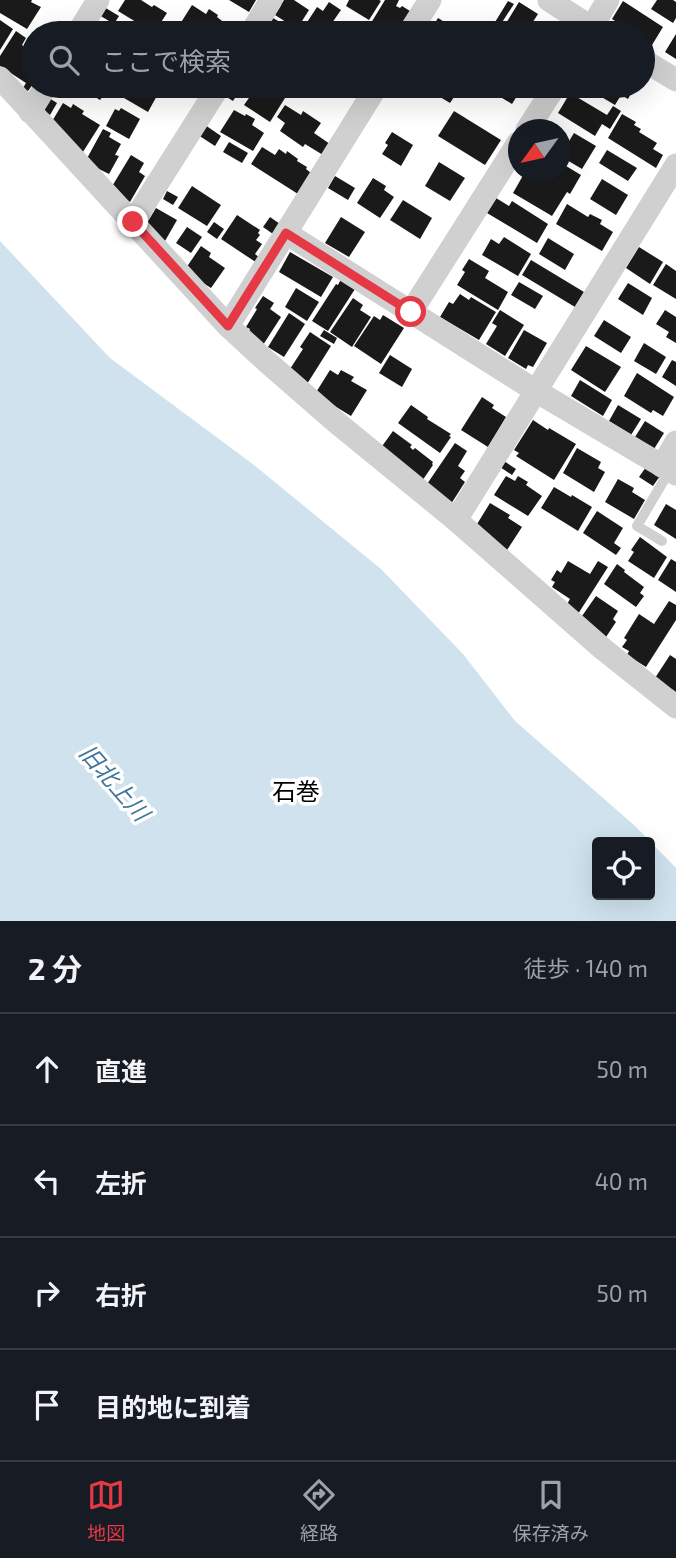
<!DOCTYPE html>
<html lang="ja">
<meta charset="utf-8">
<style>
:root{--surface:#171b24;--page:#242831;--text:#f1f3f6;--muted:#9ea1a6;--line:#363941;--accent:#e63946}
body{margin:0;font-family:"Exo 2","Noto Sans JP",sans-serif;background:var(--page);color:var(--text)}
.controls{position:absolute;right:21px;bottom:21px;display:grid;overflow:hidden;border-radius:7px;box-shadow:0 7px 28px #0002}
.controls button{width:63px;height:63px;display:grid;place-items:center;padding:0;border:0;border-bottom:2px solid var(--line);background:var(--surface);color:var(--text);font:35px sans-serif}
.compass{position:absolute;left:508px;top:119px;width:63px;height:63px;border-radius:50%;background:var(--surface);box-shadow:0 7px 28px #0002;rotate:237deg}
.stop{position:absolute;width:21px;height:21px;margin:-16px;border:5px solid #e63946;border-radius:50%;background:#fff}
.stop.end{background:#e63946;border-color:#fff;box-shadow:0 2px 7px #0008}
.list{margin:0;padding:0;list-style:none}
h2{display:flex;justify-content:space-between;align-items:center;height:91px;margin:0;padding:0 28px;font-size:30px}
h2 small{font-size:23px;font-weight:400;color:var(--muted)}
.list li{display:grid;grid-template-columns:46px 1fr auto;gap:21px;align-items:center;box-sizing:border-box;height:112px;padding:0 28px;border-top:2px solid var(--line)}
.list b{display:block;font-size:26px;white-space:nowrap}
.list em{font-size:23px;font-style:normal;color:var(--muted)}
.icon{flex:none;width:38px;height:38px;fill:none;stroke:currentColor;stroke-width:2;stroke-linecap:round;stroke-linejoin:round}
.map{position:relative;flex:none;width:676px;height:921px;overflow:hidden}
.search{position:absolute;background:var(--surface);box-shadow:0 7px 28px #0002;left:21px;right:21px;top:21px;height:77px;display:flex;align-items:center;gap:18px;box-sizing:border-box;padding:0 24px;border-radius:38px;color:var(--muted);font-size:26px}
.sheet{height:539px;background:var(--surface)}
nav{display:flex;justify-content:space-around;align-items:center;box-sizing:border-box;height:98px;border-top:2px solid var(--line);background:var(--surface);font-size:19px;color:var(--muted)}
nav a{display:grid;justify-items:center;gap:4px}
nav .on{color:var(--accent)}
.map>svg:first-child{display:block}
</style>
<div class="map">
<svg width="676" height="921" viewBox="0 0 676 921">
<rect width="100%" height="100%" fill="#fff"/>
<!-- water -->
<path fill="#cfe2ee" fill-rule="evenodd" d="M0,241L110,358L254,465L381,569L463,654L515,721L635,826L676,868V921H0ZM597,842H650V895H597Z"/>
<!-- building -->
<g fill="#1a1a1a">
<path d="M0,0H32L31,2L41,7L27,29L0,13Z"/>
<path d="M125,0H141L152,7L154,5L167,13L154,33L118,11Z"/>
<path d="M229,0H256L249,12Z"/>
<path d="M284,0H294L309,10L297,29L275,15Z"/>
<path d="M349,0H379L381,1L369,20L346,6Z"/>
<path d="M385,0H399L396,6L400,8L402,6L410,11L397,33H387L371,23Z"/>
<path d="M657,0H673L676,2V18L673,23L651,9Z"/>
<path d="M508,1L514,4L497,30L492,27Z"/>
<path d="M623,1L663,27L652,45L643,39V33H634L612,19Z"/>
<path d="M329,2L341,10L325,33H306L302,30L317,7L323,11Z"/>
<path d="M519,2L538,14L527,31L531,33H500Z"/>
<path d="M192,5L206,14L209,9L218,15L217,17L226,24L221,32L224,33H194L180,24Z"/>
<path d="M104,7L119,16L114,24L99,15Z"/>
<path d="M273,18L285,25L282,32L269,25Z"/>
<path d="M438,18L462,33H429Z"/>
<path d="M0,20L13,29L0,50Z"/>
<path d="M337,24L344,28L346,24L360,33H332Z"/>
<path d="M16,31L26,38L22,45L33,53V84L28,91L23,88L26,83L0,66V56Z"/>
<path d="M676,34V59L665,52Z"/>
<path d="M78,86H112L105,97L103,96L100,100Z"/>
<path d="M131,86H149L159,92L148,112L124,98Z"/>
<path d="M226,86L238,93L233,101L222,94Z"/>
<path d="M250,86H266L285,98L270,122L244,105L251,95L246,92Z"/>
<path d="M422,86H457L460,88L450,103Z"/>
<path d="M482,86H523L512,104Z"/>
<path d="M583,86H630L634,88L628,99L621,95L615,105Z"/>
<path d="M570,93L607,115L613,106L621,111L610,129L602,124L595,136L558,113Z"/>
<path d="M49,98L57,103L50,115L42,109Z"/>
<path d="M63,103L71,108L73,104L84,111L82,114L100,125L81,155L51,123Z"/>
<path d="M285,105L301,115L303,111L321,123L314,133L330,144L323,155L305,144L303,147L280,131L285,123L277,117Z"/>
<path d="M121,108L140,119L129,139L106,126L115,109L119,111Z"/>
<path d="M234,110L245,116L246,114L255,119L252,125L264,133L253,151L220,132Z"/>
<path d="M454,111L501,140L485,165L438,136Z"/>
<path d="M622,114L636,122L634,125L641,129L639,132L657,143L653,149L663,155L656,168L608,138Z"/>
<path d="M205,125L221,136L215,146L198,135Z"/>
<path d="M103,129L111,133L109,137L121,144L115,155L119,156L109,174L85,162Z"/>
<path d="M392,132L413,145L401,166L382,154L388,145L385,143Z"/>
<path d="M574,133L596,146L582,169L560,156Z"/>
<path d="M229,142L248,153L242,163L223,152Z"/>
<path d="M262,147L275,155L279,149L286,154L287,151L298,159L297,161L307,167L306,169L311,173L298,194L251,164Z"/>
<path d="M607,150L637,168L628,181L599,163Z"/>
<path d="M131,155L144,163L139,172L145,176L130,202L111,188Z"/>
<path d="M439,162L465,178L450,201L425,186Z"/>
<path d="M561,163L581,175L570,194L567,192L552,216L513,193L525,172H533L541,177L544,172H561Z"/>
<path d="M335,176L355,188L348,200L328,188Z"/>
<path d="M373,178L386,186L384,190L394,197L380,218L357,203Z"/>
<path d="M602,179L628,195L616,215L590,199Z"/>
<path d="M192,186L221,205L207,226L178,208Z"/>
<path d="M167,191L178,197L173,205L163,199Z"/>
<path d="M496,198L509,206L512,201L548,224L537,243L487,213Z"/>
<path d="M403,200L432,218L420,239L390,220Z"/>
<path d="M567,204L588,217L590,214L602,220L600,224L613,232L602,251L556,224Z"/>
<path d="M156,208L177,220L165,241L144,228Z"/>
<path d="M237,215L260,230L258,233L260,235L256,240L262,244L255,254L260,258L257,263L221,239Z"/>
<path d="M270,217L280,224L273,234L263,227Z"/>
<path d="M341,217L365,232L349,257L325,243Z"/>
<path d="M214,222L224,229L217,239L207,232Z"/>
<path d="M187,227L202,237L191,253L176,243Z"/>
<path d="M504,237L531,254L518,276L482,255L491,239L499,244Z"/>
<path d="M548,238L574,254L565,270L539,254Z"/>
<path d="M201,246L211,253L209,257L225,268L211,288L184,271Z"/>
<path d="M639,247L663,262L650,284L626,268Z"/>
<path d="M290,252L333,277L321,297L279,272Z"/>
<path d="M469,259L489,271L485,278L508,292L498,310L457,285L465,272L462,270Z"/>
<path d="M531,260L584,292L575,307L522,275Z"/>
<path d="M666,264L676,271V299L653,285Z"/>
<path d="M341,279L355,289L328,331L312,321L336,284L338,285Z"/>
<path d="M519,282L543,296L535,309L511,295Z"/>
<path d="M628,283L652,298L643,315L618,299Z"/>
<path d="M296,288L319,302L307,321L285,307Z"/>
<path d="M460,294L469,300L471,297L496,312L479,340L440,317L449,302L453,304Z"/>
<path d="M263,296L274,303L270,309L281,317L263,345L247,334L250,329L246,327L257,309L255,308Z"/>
<path d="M353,298L363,305L360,310L371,317L352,347L330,332Z"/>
<path d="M500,310L524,325L505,356L486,344L497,326L492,323Z"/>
<path d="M665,310L676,317V343L666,337L669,332L656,324Z"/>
<path d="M289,313L305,324L284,357L268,347Z"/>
<path d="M383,315L404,328L381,364L354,346L374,316L380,320Z"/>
<path d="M604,320L631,337L621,353L594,336Z"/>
<path d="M324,330L337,338L334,344L320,336Z"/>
<path d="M524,330L547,343L533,367L528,365L526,369L508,358Z"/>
<path d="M310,332L331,346L307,384L288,372L303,349L300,347Z"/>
<path d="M644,343L666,357L656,374L634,361Z"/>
<path d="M586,346L621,367L605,392L571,370Z"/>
<path d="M390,355L412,369L402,387L379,373Z"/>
<path d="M672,360L676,362V386L662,377Z"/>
<path d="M330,370L338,375L341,370L354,377L351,381L367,390L351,416L315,394Z"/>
<path d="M637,373L674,397L663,416L653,410L651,413L624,396Z"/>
<path d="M580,380L612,400L603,416L571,396Z"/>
<path d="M482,397L494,405L492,408L506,417L488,447L461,430Z"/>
<path d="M411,405L428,417L427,419L451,434L449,436L451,437L440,453L398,423Z"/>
<path d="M618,405L641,419L631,435L609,421Z"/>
<path d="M533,420L548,430L549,428L576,444L554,480L516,456L519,453L514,450Z"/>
<path d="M645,421L664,433L654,449L635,437Z"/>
<path d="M393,431L412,445L410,447L413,450L415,448L433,462L432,464L433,465L422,481L380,449Z"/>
<path d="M455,443L467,451L458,466L465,471L460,478L465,482L451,504L425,487Z"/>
<path d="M577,448L601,462L598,468L605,472L594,492L563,473Z"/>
<path d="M504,461L516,469L512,475L500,467Z"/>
<path d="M646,467L660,476L653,486L639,477Z"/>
<path d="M506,476L515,481L518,476L528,482L526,485L542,496L528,516L494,495Z"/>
<path d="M618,479L634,488L632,492L645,500L634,519L605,502Z"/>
<path d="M554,487L571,497L572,495L592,507L578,531L541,508Z"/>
<path d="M490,503L510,515L508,518L522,527L507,550L474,529Z"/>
<path d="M666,504L676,510V539L654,525Z"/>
<path d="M597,511L623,528L614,543L621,548L616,555L583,533Z"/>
<path d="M640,537L667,557L654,578L628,561L634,552L631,550Z"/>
<path d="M671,559L676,562V592L658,580Z"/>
<path d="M568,561L590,574L598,561L608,567L578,614L566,606L570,599L552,587L555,582L551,580L557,570L561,573Z"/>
<path d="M617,564L625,570L624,572L644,587L640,593L644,596L636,607L604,584Z"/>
<path d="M596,596L618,611L613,619L616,622L606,637L582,616Z"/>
<path d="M669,601L676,605V620L646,667L627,655L629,651L622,647L627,640L624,638L639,614L654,624Z"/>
<path d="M670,655L676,659V692L655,678Z"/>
</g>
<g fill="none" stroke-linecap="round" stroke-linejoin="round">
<!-- service -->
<path stroke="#d0d0d0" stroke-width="10" d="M662,541L637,526L670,470"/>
<!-- minor -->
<g stroke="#d0d0d0" stroke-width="23">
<path d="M549,0L600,33"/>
<path d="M78,33L98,0"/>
<path d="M251,33L271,0"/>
<path d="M409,33L430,0"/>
<path d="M588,33L608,0"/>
<path d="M643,60L676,80"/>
<path d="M0,78L228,326L266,361L336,422L456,520L603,649L676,707"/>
<path d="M30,112L46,86"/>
<path d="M527,130L555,86"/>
<path d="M133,222L219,86"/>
<path d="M286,233L536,391L676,474"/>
<path d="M411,312L518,143"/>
<path d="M228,326L377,86"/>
<path d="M662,466L676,442"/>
<path d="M456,520L676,165"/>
</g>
</g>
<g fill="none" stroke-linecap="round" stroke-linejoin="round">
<!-- route -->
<path stroke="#e63946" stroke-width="9" d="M133,222L228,326L286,233L411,312"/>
</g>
<g text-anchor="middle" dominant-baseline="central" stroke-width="7" stroke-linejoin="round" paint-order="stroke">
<!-- water labels -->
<g font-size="23" font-style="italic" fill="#3f7597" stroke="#fff">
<text transform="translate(115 782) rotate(49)">旧北上川</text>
</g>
<!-- quarter labels -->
<g font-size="24" fill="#000" stroke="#fff">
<text x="296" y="790">石巻</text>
</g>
</g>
</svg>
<div class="controls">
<button><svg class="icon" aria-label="locate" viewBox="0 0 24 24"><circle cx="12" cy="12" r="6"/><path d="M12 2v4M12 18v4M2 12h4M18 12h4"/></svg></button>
</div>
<svg class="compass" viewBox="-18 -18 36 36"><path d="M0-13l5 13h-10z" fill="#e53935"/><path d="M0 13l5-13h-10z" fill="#9ea1a6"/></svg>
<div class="stop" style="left:411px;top:312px"></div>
<div class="stop end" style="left:133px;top:222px"></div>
<div class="search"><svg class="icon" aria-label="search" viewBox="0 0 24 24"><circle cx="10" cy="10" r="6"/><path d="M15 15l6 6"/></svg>ここで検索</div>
</div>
<section class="sheet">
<h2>2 分<small>徒歩 · 140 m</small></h2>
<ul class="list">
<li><svg class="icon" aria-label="ahead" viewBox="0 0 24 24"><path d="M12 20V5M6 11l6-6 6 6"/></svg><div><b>直進</b></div><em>50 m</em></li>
<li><svg class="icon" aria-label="left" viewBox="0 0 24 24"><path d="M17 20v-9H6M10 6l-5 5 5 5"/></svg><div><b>左折</b></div><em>40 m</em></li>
<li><svg class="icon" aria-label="right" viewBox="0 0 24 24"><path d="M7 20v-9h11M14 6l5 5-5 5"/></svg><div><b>右折</b></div><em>50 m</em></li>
<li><svg class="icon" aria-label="arrive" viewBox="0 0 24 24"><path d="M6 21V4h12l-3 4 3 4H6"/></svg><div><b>目的地に到着</b></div></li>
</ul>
</section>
<nav>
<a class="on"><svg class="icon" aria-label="map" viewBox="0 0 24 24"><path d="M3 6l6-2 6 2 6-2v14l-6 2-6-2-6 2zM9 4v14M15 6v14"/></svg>地図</a>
<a><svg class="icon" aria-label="directions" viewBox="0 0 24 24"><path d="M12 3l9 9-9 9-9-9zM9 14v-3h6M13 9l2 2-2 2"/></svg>経路</a>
<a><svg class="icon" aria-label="saved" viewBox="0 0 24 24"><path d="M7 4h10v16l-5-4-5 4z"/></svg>保存済み</a>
</nav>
